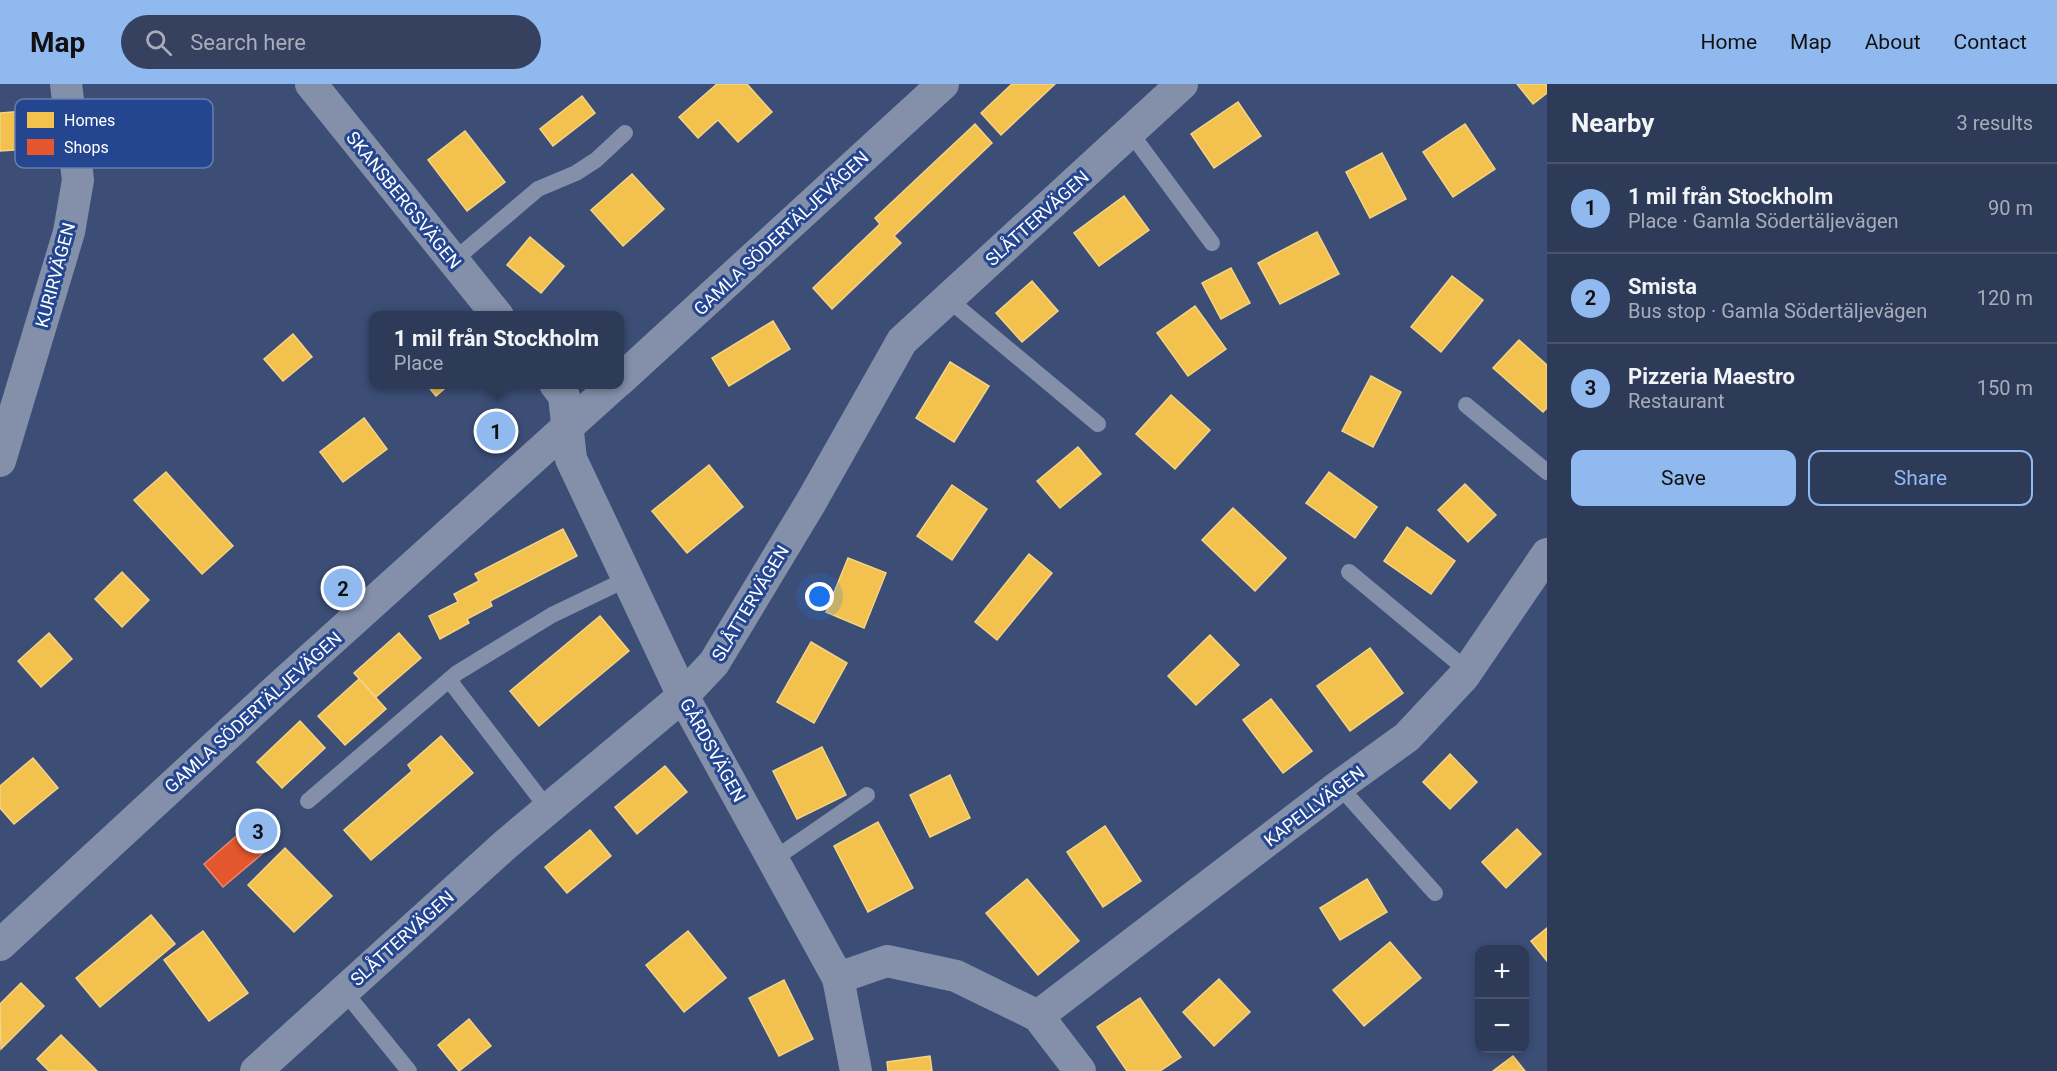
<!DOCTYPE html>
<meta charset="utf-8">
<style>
:root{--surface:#2d3a58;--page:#35415e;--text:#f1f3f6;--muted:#a7adba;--line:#48546e;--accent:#90b9f0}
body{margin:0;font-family:Roboto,sans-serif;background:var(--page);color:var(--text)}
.controls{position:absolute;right:18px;bottom:18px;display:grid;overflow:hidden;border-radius:12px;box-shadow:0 3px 9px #0003}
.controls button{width:54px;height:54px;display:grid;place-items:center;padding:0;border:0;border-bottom:2px solid var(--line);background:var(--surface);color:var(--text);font:30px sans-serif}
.you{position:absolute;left:820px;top:513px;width:21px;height:21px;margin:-15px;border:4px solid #fff;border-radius:50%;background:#1a73e8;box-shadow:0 0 0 9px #1a73e833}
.badge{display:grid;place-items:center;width:39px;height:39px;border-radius:50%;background:var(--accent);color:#111;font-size:20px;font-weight:700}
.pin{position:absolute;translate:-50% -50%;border:3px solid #fff;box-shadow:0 2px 6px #0006}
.popup{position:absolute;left:369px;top:227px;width:255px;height:78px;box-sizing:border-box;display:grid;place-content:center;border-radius:12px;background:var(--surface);filter:drop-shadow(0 2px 4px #0005);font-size:20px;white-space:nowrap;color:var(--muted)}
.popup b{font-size:22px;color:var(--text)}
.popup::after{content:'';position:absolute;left:50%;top:100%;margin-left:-12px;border:12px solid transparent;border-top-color:var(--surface)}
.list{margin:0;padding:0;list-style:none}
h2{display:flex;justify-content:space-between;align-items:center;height:78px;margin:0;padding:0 24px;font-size:26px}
h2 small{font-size:20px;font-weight:400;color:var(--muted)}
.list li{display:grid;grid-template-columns:39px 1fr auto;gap:18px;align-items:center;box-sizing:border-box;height:90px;padding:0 24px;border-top:2px solid var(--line)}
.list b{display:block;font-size:22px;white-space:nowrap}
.list p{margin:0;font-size:20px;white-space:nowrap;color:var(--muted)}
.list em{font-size:20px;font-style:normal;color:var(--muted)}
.actions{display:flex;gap:12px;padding:18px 24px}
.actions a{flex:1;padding:14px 0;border:2px solid var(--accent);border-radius:12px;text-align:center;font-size:21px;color:var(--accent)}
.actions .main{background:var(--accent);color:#111}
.icon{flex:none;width:33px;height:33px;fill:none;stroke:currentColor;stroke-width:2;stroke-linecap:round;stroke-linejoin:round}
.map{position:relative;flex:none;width:1547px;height:987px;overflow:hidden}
header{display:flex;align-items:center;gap:36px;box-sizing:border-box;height:84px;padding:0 30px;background:var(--accent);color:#111}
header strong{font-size:28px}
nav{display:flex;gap:33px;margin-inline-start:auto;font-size:21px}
.search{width:420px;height:54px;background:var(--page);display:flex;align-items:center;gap:15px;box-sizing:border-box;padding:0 21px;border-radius:33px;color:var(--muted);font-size:22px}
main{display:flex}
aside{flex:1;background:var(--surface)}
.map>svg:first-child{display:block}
</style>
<header>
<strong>Map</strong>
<div class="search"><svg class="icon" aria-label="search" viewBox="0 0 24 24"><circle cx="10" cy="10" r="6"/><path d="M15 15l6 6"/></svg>Search here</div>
<nav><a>Home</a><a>Map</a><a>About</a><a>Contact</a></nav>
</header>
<main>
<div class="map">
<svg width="1547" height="987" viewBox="0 0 1547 987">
<rect width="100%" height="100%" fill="#3c4e76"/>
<!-- homes -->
<g fill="#f2c14e" stroke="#f6d483" stroke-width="1.5">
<path d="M717,0H747L772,28L738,58L718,36L698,54L679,33Z"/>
<path d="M1012,0H1055L1001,51L981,29Z"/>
<path d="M1517,0H1547V9L1533,20Z"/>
<path d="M582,12L595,29L553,62L540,45Z"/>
<path d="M1238,18L1261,52L1214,84L1191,50Z"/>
<path d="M25,27L28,65L0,67V29Z"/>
<path d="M975,40L992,59L894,152L901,159L832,225L813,204L880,140L875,134Z"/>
<path d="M1465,40L1495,85L1453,113L1423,68Z"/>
<path d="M465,47L505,98L467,127L428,76Z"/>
<path d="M1382,69L1406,115L1370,134L1346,88Z"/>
<path d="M632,90L664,125L623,162L591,126Z"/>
<path d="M1124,112L1149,146L1099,182L1074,149Z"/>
<path d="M1317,148L1339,190L1280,220L1258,179Z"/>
<path d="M530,153L564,182L541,209L507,181Z"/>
<path d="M1231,184L1250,219L1221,235L1202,199Z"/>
<path d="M1452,192L1483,216L1441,268L1411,243Z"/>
<path d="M1032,197L1058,227L1022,258L996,229Z"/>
<path d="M1195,222L1226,265L1188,292L1157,249Z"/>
<path d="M773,237L790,265L729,302L712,274Z"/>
<path d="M293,250L312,273L283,297L264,275Z"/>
<path d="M1519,256L1547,281V324L1543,328L1493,284Z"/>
<path d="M950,278L989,302L954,358L916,334Z"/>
<path d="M1371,292L1401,308L1373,363L1342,347Z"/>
<path d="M426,300H450L436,312Z"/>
<path d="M1171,311L1210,346L1175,385L1136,350Z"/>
<path d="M364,334L387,365L343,398L320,368Z"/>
<path d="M1078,363L1101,390L1060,424L1037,397Z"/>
<path d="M709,381L743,423L687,469L652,427Z"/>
<path d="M166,388L233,462L202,490L134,416Z"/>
<path d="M1329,388L1377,423L1355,454L1306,419Z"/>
<path d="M1465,400L1496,431L1468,458L1438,426Z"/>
<path d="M952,401L987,425L952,476L917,452Z"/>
<path d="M1233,424L1286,474L1255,507L1202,456Z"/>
<path d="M1407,443L1455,477L1431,510L1384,477Z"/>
<path d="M563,445L577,472L490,517L492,522L467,535L469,539L440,555L429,532L458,518L454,510L479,497L475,490Z"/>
<path d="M1029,470L1052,489L997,556L975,538Z"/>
<path d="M848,474L886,489L864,544L826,528Z"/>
<path d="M122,488L149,516L122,543L95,515Z"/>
<path d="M600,532L629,567L539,642L510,607Z"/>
<path d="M49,549L72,575L41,603L18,577Z"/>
<path d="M399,549L421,574L376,613L354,589Z"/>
<path d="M1210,551L1239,581L1196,621L1168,592Z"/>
<path d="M811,558L847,579L814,639L777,618Z"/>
<path d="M1370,564L1403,609L1350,647L1317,602Z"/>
<path d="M359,595L386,625L345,661L318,632Z"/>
<path d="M1271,615L1312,667L1283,689L1243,636Z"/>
<path d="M300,637L325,664L282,704L257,678Z"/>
<path d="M441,652L473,689L371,776L344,746L412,687L408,681Z"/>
<path d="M822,663L846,711L797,735L773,687Z"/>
<path d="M1450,670L1477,698L1450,725L1423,698Z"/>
<path d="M33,674L58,704L14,740L0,724V702Z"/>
<path d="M665,682L687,708L637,750L615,723Z"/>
<path d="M950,691L970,734L930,753L910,711Z"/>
<path d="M878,738L913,804L868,828L834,762Z"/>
<path d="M1105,742L1141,797L1103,823L1067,768Z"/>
<path d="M1517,745L1541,770L1506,804L1482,778Z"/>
<path d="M590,746L611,772L567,809L545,783Z"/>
<path d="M285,764L332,812L294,848L248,801Z"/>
<path d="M1027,795L1079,857L1038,891L986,829Z"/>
<path d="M1367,795L1387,828L1340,856L1320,824Z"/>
<path d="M151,831L175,860L100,923L76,894Z"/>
<path d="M1547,844V877L1531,857Z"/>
<path d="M203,847L248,909L209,937L164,876Z"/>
<path d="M688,847L726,894L684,928L646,881Z"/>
<path d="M1390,858L1421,894L1364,942L1333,906Z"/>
<path d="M1219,895L1250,928L1214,962L1183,928Z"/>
<path d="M784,896L813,955L779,972L749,914Z"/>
<path d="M21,899L44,922L1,965L0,920Z"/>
<path d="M1140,914L1181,973L1160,987H1127L1097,943Z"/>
<path d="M469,935L491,962L459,987L438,961Z"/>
<path d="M61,951L97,987H49L37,975Z"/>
<path d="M930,972L932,987H888L887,978Z"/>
<path d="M1513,972L1525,987H1493Z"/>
</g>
<!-- shops -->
<path fill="#e4572e" stroke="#ec896d" stroke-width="1.5" d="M256,735L276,758L223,803L204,780Z"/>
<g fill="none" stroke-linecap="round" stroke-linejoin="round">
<!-- service -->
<g stroke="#8490aa" stroke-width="16">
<path d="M1130,48L1212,159"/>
<path d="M453,177L538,105L576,89L596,76L625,49"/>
<path d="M948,215L1098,340"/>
<path d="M1466,321L1547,388"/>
<path d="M1349,488L1468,587"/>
<path d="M449,596L548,725"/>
<path d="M1339,702L1435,809"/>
<path d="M308,717L457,589L552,531L627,495"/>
<path d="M774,775L867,711"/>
<path d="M344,907L409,987"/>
</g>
<!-- minor -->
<g stroke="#8490aa" stroke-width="32">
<path d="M311,0L498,232"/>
<path d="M619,297L943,0"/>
<path d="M555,300L564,312L571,375L683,612L838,894L856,987"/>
<path d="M0,377L69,148L78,96L66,0"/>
<path d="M0,861L276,606L615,300"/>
<path d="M838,894L887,877L956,892L1038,932L1080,987"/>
<path d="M1038,932L1339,702L1407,653L1464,592L1547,470"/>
<path d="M256,987L505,761L683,612L714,579L811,418L902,257L1182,0"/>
</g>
</g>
<g text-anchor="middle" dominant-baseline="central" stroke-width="6" stroke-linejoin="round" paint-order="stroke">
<!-- street labels -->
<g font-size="18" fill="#fff" stroke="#24458f">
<text transform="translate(404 116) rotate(51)">SKANSBERGSVÄGEN</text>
<text transform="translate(1037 134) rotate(-42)">SLÅTTERVÄGEN</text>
<text transform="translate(781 149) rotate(-43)">GAMLA SÖDERTÄLJEVÄGEN</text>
<text transform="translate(55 191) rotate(-75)">KURIRVÄGEN</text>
<text transform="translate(750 519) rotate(-59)">SLÅTTERVÄGEN</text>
<text transform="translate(253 628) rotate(-42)">GAMLA SÖDERTÄLJEVÄGEN</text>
<text transform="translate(713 666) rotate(61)">GÅRDSVÄGEN</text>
<text transform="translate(1314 722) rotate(-37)">KAPELLVÄGEN</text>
<text transform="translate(402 854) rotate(-42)">SLÅTTERVÄGEN</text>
</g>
</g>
<!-- legend -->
<rect x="15" y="15" width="198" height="69" rx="9" fill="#24458f" stroke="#667db1" stroke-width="1.5"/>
<rect x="27" y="28" width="27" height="16" fill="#f2c14e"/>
<rect x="27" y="55" width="27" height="16" fill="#e4572e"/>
<g font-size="16" fill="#fff">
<text x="64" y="42">Homes</text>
<text x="64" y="69">Shops</text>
</g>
</svg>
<div class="controls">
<button>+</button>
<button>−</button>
</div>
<div class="you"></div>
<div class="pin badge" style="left:496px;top:347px">1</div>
<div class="popup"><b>1 mil från Stockholm</b>Place</div>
<div class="pin badge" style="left:343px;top:504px">2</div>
<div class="pin badge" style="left:258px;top:747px">3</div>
</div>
<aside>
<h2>Nearby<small>3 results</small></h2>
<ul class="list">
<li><span class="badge">1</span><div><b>1 mil från Stockholm</b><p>Place · Gamla Södertäljevägen</p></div><em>90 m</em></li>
<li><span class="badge">2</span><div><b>Smista</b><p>Bus stop · Gamla Södertäljevägen</p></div><em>120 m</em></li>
<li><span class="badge">3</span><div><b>Pizzeria Maestro</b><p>Restaurant</p></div><em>150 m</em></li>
</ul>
<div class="actions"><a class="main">Save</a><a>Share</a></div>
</aside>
</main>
